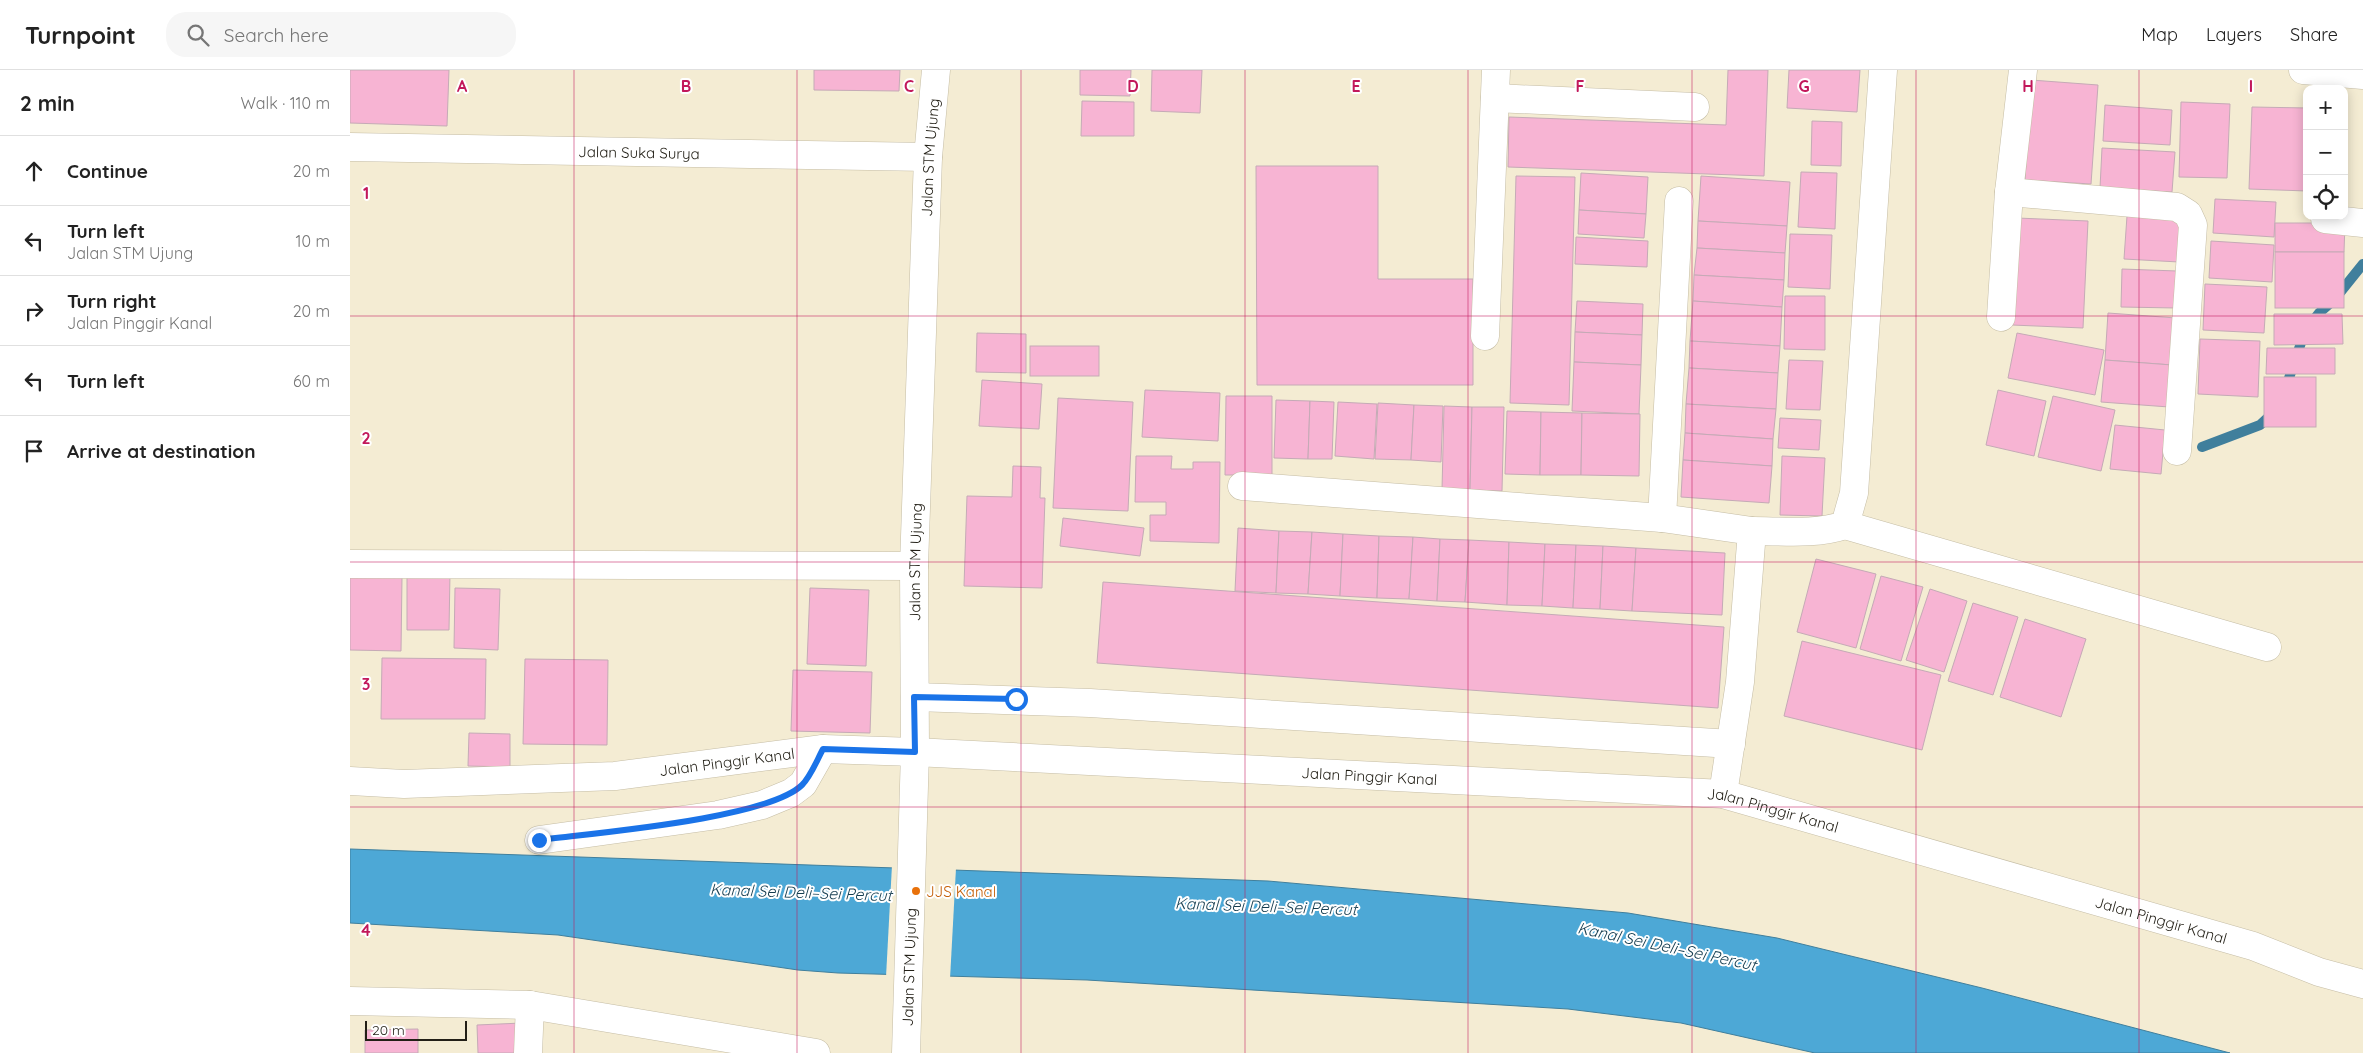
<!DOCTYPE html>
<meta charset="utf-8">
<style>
:root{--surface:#fff;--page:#f6f6f6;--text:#222;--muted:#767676;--line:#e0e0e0}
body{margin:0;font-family:Quicksand,sans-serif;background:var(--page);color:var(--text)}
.controls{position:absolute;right:15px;top:15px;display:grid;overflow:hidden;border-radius:10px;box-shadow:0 2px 12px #0003}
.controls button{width:45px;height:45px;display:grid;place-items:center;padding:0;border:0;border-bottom:1px solid var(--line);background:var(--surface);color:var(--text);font:25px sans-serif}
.scale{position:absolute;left:15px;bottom:12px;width:102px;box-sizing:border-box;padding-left:5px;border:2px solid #221f16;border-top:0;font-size:14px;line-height:18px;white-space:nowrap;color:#221f16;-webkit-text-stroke:4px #fff;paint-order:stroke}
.stop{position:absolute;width:15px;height:15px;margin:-11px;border:4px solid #1a73e8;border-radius:50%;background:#fff}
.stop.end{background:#1a73e8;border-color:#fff;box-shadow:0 1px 5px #0008}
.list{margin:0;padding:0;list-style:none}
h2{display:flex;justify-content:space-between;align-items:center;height:65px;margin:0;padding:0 20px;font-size:21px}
h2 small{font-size:16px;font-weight:400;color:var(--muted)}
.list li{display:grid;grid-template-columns:32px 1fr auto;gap:15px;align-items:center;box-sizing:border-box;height:70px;padding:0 20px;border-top:1px solid var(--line)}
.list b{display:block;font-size:19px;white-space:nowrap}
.list p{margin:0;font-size:16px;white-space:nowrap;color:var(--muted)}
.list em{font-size:16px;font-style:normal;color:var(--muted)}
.icon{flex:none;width:28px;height:28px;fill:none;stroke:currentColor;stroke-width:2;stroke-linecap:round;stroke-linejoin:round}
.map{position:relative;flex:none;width:2013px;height:983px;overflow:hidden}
header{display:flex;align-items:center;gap:30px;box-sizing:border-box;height:70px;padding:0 25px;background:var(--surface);border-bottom:1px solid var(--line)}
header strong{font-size:24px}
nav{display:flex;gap:28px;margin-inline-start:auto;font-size:18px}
.search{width:350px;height:45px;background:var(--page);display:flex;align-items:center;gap:12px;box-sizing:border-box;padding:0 18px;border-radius:20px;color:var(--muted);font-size:19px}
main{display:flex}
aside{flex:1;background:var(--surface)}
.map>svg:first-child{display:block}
</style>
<header>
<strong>Turnpoint</strong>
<div class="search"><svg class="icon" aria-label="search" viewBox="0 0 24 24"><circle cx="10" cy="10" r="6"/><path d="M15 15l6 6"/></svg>Search here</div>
<nav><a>Map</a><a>Layers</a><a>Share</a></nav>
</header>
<main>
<aside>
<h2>2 min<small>Walk · 110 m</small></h2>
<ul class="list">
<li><svg class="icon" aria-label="ahead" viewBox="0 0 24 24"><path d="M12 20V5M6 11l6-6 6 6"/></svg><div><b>Continue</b></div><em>20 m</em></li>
<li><svg class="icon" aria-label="left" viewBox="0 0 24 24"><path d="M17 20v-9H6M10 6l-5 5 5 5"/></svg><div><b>Turn left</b><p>Jalan STM Ujung</p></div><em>10 m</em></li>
<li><svg class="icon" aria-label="right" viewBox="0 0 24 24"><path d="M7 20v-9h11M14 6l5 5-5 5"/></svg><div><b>Turn right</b><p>Jalan Pinggir Kanal</p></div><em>20 m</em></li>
<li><svg class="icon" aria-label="left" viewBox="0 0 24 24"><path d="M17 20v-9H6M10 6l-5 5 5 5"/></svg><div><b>Turn left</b></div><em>60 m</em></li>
<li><svg class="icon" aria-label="arrive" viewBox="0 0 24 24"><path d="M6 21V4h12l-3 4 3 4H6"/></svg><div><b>Arrive at destination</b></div></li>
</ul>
</aside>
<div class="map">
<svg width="2013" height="983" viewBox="0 0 2013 983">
<rect width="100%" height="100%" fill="#f4ecd3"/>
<!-- water -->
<path fill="#4da8d6" stroke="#407f9c" d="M0,779L918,811L1278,843L1427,868L1632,918L1880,983H1465L1331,953L1218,939L737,910L488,903L448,900L208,865L0,853Z"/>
<!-- pier -->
<path fill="#f4ecd3" d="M542,795L606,798L600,909L536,907Z"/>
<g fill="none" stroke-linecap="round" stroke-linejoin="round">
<!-- stream -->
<g stroke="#407f9c" stroke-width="10">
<path d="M1935,320L1955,261L1969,243L1984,230L2013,194"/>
<path d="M1852,377L1910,355L1924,342"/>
</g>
</g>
<!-- building -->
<g fill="#f7b4d3" stroke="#c5aab6">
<path d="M0,0H99L97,56L0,53Z"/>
<path d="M464,0H550L549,21L464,20Z"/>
<path d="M730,0H781L780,26L730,25Z"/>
<path d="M802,0H852L850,43L801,41Z"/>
<path d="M1378,0H1418L1414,106L1158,97L1159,47L1376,55Z"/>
<path d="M1439,0H1510L1507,42L1437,38Z"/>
<path d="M1681,10L1748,15L1741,114L1675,110Z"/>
<path d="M732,31L784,32V66H731Z"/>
<path d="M1831,32L1880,34L1877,108L1829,107Z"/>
<path d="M1755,35L1822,40L1820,75L1753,71Z"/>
<path d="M1902,37L1957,38V121L1899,119Z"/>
<path d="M1462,51L1492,52L1491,96L1461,95Z"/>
<path d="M1752,78L1825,82L1822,122L1750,118Z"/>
<path d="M906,96H1028V209H1123V315H907Z"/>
<path d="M1451,102L1487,103L1485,159L1448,157Z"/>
<path d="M1231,103L1298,107L1296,144L1229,140Z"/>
<path d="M1166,106L1225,107L1219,335L1160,333Z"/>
<path d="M1351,106L1440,112L1437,156L1348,151Z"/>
<path d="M1865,129L1926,132L1924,167L1863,163Z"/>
<path d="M1229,140L1296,144L1294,168L1228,164Z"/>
<path d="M1777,146L1831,149L1829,192L1774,189Z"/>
<path d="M1667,148L1738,151L1733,258L1662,255Z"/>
<path d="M1348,151L1437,156L1435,183L1347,178Z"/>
<path d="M1925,153H1995L1994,182H1925Z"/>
<path d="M1440,164L1482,165L1480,219L1438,217Z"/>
<path d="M1226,167L1298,171L1297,197L1225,194Z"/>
<path d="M1861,171L1924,175L1922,212L1859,208Z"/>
<path d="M1347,178L1435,183L1434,210L1344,205Z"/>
<rect x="1925" y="182" width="69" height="56"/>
<path d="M1772,199L1827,201L1826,238L1771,237Z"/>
<path d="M1344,205L1434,210L1432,237L1343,231Z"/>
<path d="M1855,214L1917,217L1914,263L1853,260Z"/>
<path d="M1435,226H1475V280L1434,279Z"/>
<path d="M1227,231L1293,234L1292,265L1225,262Z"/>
<path d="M1343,231L1432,237L1430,276L1340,271Z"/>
<path d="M1758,243L1826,248L1822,295L1755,290Z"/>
<path d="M1924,244H1992L1993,274L1924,275Z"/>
<path d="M1225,262L1292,265L1291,295L1224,292Z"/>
<path d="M627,263L676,264V303L626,302Z"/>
<path d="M1667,263L1754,280L1745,325L1658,308Z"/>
<path d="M1850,269L1910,271L1908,327L1848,324Z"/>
<path d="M1340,271L1430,276L1428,303L1339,298Z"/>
<rect x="680" y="276" width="69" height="30"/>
<path d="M1917,278H1985V304H1916Z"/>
<path d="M1439,290L1473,291L1470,340L1436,339Z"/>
<path d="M1755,290L1822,295L1819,337L1751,332Z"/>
<path d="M1224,292L1291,295L1289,344L1222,341Z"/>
<path d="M1339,298L1428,303L1426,339L1336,334Z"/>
<rect x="1914" y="307" width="52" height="50"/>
<path d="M632,310L692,314L689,359L629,356Z"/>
<path d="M795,320L870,323L868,371L792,367Z"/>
<path d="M1648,320L1696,331L1684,386L1636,375Z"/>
<path d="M876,326H922V405H875Z"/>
<path d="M1703,326L1765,340L1751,401L1688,387Z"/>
<path d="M708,328L783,332L778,441L703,438Z"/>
<path d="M926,330L960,331L958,389L924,388Z"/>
<path d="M960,331L984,332L982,389H958Z"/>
<path d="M988,332L1027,334L1024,389L985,386Z"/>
<path d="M1028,333L1064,335L1061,390L1025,389Z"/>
<path d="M1336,334L1426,339L1423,369L1335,363Z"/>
<path d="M1064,335L1093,336L1091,392L1061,390Z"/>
<path d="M1094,336L1122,337L1120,420H1092Z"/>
<path d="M1122,337H1154L1152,421L1120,420Z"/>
<path d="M1157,341L1191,342L1190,405L1155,404Z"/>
<path d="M1191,342L1232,343L1231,405H1190Z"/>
<path d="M1232,343L1290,344L1289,406L1231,405Z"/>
<path d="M1430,348L1471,350L1469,380L1428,378Z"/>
<path d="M1765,355L1815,360L1811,404L1760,399Z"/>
<path d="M1335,363L1423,369L1422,396L1333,390Z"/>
<path d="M786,386H822L821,399H843V392H870L869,473L800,471V445H816V432H785Z"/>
<path d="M1432,386L1475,388L1472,446L1430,445Z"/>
<path d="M1333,390L1422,396L1419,433L1331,427Z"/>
<path d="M663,396L691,397L690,428H695L692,518L614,516L617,426L662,427Z"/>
<path d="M713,448L794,458L790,486L710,476Z"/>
<path d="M888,458L929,461L926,523L885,521Z"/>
<path d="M929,461L962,462L958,524L926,523Z"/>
<path d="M962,462L993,464L990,526L958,524Z"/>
<path d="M993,464L1029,466L1027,528L990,526Z"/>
<path d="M1029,466L1063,467L1059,529L1027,528Z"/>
<path d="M1063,467L1090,469L1087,531L1059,529Z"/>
<path d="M1090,469L1119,470L1115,532L1087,531Z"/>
<path d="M1119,470L1159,472L1157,535L1115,532Z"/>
<path d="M1159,472L1195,474L1192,536L1157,535Z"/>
<path d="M1195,474L1226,475L1223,538L1192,536Z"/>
<path d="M1226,475L1253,476L1250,539L1223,538Z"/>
<path d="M1253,476L1286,478L1282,541L1250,539Z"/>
<path d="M1286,478L1375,483L1372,545L1282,541Z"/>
<path d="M1466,489L1526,504L1506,578L1447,562Z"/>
<path d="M57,503H100L99,560H57Z"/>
<path d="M1531,506L1573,517L1551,591L1510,579Z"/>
<path d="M0,507H52L51,581L0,580Z"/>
<path d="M753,512L1374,557L1368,638L747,593Z"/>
<path d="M105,518L150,519L148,580L104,578Z"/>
<path d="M460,518L519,520L516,596L457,594Z"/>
<path d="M1580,519L1617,531L1594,602L1556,590Z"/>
<path d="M1623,533L1668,547L1643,625L1598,611Z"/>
<path d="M1675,549L1736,569L1711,647L1650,627Z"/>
<path d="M1452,571L1591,605L1572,680L1434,646Z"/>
<path d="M32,588L136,589L135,649H31Z"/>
<path d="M175,589L258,590L257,675L173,674Z"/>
<path d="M443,600L522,602L520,663L441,661Z"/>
<path d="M119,663L160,664V697L118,696Z"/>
<path d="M172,953L173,983H128L127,955Z"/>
<path d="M68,959V983H15V960Z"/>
</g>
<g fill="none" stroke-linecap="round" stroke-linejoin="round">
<!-- minor casing -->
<g stroke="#c5bda5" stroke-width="29">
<g id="minor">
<path d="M1953,0L2013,5"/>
<path d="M1145,28L1345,37"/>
<path id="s1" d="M0,77L578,87"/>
<path d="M1659,122L1827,137L1838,144L1843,155L1827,381"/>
<path d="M1975,149L2013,153"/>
<path d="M1651,247L1659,122L1673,0"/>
<path d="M1135,266L1146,0"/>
<path d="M892,416L1312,448L1402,461L1390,612L1373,724"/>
<path d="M1312,448L1329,131"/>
<path d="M1495,455L1917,577"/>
<path d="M1402,461C1432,461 1466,465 1495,455L1504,423L1533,0"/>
<path d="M0,494L564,496"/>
<path d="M565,627L740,633L1381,674"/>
<path id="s2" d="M0,711L54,714L265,706L473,679L565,682L1373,724L1903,876L1969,902L2013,914"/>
<path d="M189,770L368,745L412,735L441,723L453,714L473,679"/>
<path d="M0,931L180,935L466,983"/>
<path d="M178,983L180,935"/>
<path id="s3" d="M556,983L565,682L564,496L578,87L586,0"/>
</g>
</g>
<!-- minor -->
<use href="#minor" stroke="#fff" stroke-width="28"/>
</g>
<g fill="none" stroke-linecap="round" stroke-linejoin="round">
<!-- route -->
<path stroke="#1a73e8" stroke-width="6" d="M189,770C243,763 417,749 452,715C461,706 467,690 473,679L565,682L564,627L666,629"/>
</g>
<!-- grid -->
<path fill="none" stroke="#c2185b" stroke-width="1" stroke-opacity="0.55" d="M224,0V983M447,0V983M671,0V983M895,0V983M1118,0V983M1342,0V983M1566,0V983M1789,0V983M0,246H2013M0,492H2013M0,737H2013"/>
<!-- markers -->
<circle fill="#e8710a" stroke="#fff" stroke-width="2" cx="566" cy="821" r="5"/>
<g text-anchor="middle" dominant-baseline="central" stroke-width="4" stroke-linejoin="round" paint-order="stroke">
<!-- street labels -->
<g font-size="15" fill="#221f16" stroke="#fff">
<text stroke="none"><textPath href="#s1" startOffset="289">Jalan Suka Surya</textPath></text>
<text stroke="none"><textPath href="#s3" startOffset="896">Jalan STM Ujung</textPath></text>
<text stroke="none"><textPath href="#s3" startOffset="491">Jalan STM Ujung</textPath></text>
<text stroke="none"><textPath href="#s2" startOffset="378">Jalan Pinggir Kanal</textPath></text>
<text stroke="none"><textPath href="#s2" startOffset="1022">Jalan Pinggir Kanal</textPath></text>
<text stroke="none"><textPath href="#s2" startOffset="1428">Jalan Pinggir Kanal</textPath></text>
<text stroke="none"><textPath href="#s2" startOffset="1832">Jalan Pinggir Kanal</textPath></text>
<text stroke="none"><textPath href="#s3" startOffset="86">Jalan STM Ujung</textPath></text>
</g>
<!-- food labels -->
<g font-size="15" fill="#c56008" stroke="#fff" text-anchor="start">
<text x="576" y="821">JJS Kanal</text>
</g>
<!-- water labels -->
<g font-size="16" font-style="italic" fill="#153d50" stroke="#fff">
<text transform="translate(451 822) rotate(2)">Kanal Sei Deli–Sei Percut</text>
<text transform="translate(916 836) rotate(2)">Kanal Sei Deli–Sei Percut</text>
<text transform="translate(1317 876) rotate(12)">Kanal Sei Deli–Sei Percut</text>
</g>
</g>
<g font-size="16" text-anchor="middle" font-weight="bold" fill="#c2185b" stroke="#fff" stroke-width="4" stroke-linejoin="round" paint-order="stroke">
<text x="112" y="22">A</text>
<text x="336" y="22">B</text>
<text x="559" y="22">C</text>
<text x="783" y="22">D</text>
<text x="1006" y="22">E</text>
<text x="1230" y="22">F</text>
<text x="1454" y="22">G</text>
<text x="1678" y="22">H</text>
<text x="1901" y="22">I</text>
<text x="16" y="129">1</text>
<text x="16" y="374">2</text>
<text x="16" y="620">3</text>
<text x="16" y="866">4</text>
</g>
</svg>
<div class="controls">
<button>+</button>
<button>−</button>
<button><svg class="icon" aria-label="locate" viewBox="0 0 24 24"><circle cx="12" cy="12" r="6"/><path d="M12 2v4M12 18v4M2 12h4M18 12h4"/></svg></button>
</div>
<div class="scale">20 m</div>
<div class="stop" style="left:666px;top:629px"></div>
<div class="stop end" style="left:189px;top:770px"></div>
</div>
</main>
